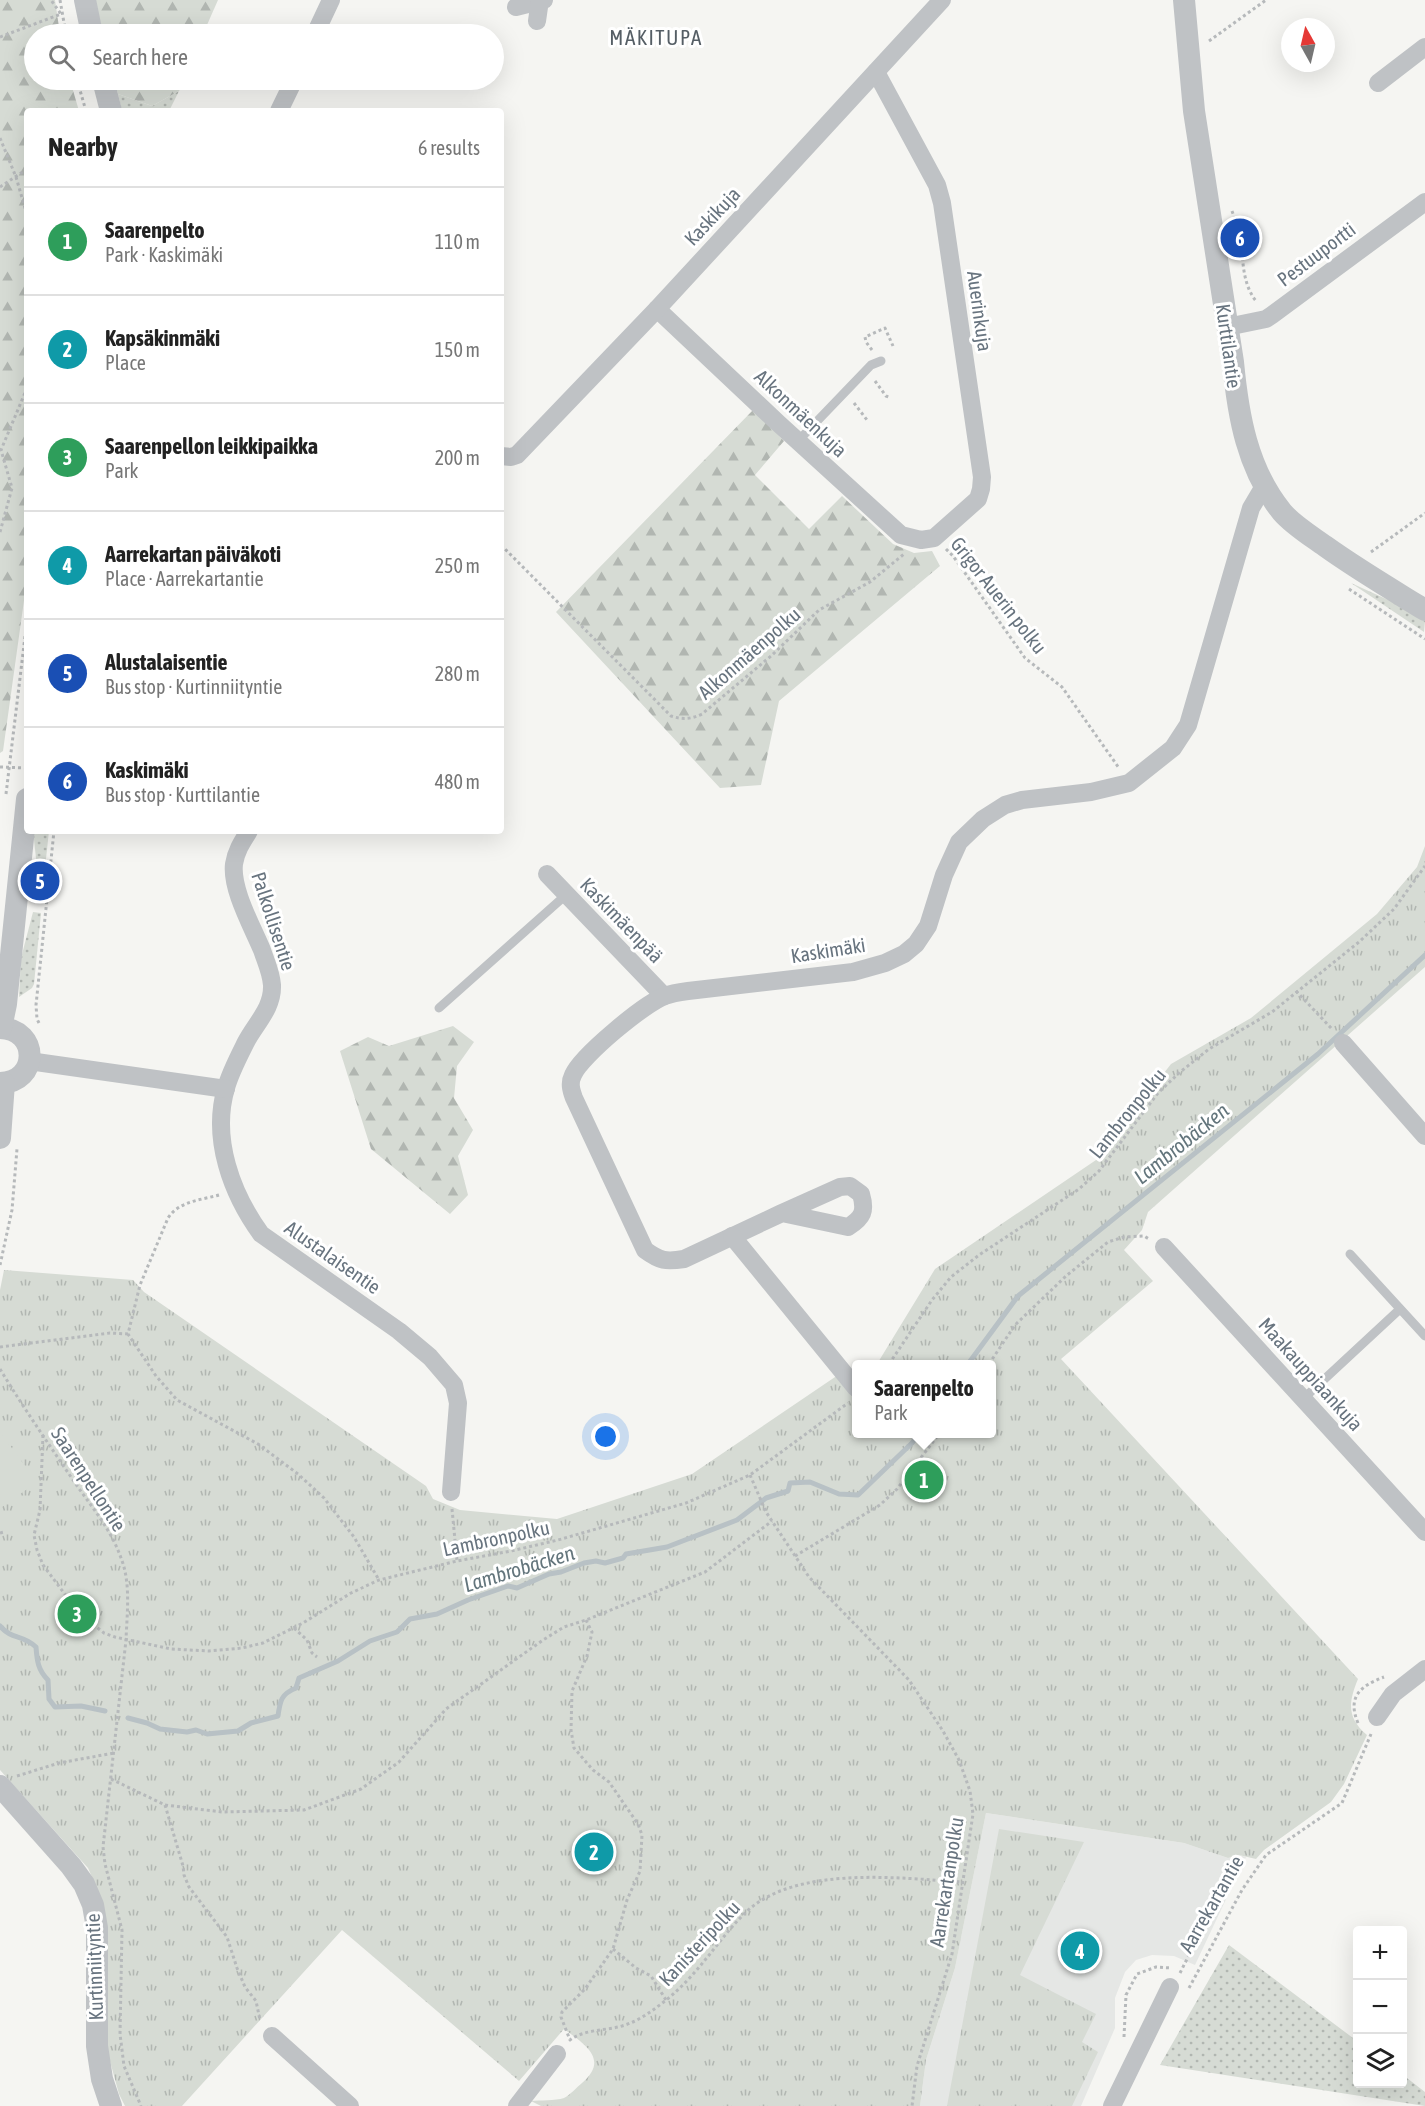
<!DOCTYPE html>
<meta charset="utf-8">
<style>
:root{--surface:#fff;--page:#f2f2f2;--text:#222;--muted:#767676;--line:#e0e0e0;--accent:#7c3aed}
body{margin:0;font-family:"Asap Condensed",sans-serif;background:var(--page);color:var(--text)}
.controls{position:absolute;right:18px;bottom:18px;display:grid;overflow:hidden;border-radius:6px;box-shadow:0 6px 24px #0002}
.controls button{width:54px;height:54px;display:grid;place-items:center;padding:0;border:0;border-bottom:2px solid var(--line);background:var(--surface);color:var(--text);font:30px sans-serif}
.compass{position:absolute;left:1281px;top:18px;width:54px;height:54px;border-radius:50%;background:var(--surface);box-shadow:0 6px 24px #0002;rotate:352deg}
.you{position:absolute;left:606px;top:1437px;width:21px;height:21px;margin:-15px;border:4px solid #fff;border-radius:50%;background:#1a73e8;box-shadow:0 0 0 9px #1a73e833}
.badge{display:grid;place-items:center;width:39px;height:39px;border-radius:50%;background:var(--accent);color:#fff;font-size:20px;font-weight:700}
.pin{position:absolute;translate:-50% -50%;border:3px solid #fff;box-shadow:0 2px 6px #0006}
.popup{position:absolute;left:852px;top:1360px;width:144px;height:78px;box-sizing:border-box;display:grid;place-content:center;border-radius:6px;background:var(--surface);filter:drop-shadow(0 2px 4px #0005);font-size:20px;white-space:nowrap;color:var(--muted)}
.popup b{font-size:22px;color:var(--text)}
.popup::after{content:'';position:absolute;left:50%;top:100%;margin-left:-12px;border:12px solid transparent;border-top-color:var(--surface)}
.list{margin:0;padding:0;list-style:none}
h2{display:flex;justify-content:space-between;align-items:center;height:78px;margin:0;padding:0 24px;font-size:26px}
h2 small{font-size:20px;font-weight:400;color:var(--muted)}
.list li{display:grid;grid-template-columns:39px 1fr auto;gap:18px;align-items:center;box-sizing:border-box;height:108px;padding:0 24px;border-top:2px solid var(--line)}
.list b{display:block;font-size:22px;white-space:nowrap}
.list p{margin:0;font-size:20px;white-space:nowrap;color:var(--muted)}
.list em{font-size:20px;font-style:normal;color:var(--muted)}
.icon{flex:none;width:33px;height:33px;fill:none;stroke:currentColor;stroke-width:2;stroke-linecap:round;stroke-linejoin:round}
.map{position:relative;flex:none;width:1425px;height:2106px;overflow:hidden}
.search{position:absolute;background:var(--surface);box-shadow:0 6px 24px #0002;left:24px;top:24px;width:480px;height:66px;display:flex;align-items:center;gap:15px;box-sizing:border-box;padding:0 21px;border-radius:33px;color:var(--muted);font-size:22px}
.panel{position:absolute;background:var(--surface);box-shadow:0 6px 24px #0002;left:24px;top:108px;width:480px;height:726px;border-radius:6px}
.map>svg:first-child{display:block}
</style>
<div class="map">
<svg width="1425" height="2106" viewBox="0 0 1425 2106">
<defs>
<pattern id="grass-dots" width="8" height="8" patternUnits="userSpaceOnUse" patternTransform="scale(1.5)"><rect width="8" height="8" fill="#d6dbd4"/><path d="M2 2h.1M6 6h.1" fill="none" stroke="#b1b6b1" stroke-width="1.8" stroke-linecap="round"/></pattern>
<pattern id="forest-firs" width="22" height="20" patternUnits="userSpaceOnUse" patternTransform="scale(1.5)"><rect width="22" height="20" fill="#d6dbd4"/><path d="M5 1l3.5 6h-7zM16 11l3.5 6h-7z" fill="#b1b6b1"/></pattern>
<pattern id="park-tufts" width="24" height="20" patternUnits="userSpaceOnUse" patternTransform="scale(1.5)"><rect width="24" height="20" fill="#d6dbd4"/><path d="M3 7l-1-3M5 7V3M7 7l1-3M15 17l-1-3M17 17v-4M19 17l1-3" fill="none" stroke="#b1b6b1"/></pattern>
</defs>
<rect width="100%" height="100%" fill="#f5f5f2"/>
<!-- built -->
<path fill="#e5e7e5" d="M986,1813L1184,1843L1228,1858L1239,1855L1246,1857L1195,1965L1174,1956L1152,1955L1136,1960L1125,1972L1115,1998V2028L1081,2106H920L926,2060L955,1968Z"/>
<!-- grass -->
<g fill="url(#grass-dots)">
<path d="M179,91L169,111H122L118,94L152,106Z"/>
<path d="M1351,583L1395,603L1425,621L1424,632Z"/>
<path d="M33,831H49L45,868L37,867Z"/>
<path d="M33,912L41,913L34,984L32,988L19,997L21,958Z"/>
<path d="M1229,1945L1357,2041L1358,2084H1402L1403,2075L1425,2092V2106L1160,2065Z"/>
</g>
<!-- forest -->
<g fill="url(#forest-firs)">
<path d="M0,0H55L60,34H34V80H70L79,111H27V579L3,751L0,753Z"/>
<path d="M95,0H218L203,34H103Z"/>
<path d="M114,80H186L179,91L152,106L118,94Z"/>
<path d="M754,409L784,441L755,475L809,529L842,496L893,544L914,553L932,551L940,566L779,701L761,785L720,788L556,612Z"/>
<path d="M453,1026L474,1042L457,1066L454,1098L473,1130L458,1156L468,1195L450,1214L371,1149L340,1051L368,1037L389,1046Z"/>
</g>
<!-- park -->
<g fill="url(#park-tufts)">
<path d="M1425,846V967L1148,1212L1142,1230L1124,1250L1153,1281L1061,1359L1358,1679C1348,1703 1347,1718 1367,1735L1344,1784L1331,1802L1264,1850L1256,1859L1239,1855L1228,1858L1184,1843L986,1813L955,1968L926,2060L920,2106H541L531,2101C540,2100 555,2101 564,2098C570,2095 577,2087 582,2083C610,2059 584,2044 564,2029L519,2081L342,1930L182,2106H125L119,2094L108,2054L96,1886L88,1868L0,1770V1290L4,1270L133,1280L144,1292L426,1486L433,1499L460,1510L557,1519L692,1474L838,1375L856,1388V1434H992V1364H877L935,1269L1096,1160L1171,1064L1251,1018L1377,914L1417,867Z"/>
<path d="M999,1829L1084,1842L1020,1975L1096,2014L1082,2042L1098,2052L1072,2106H947Z"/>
</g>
<!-- garden -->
<path fill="#d6dbd4" d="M0,1432L37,1482L2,1507L0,1504Z"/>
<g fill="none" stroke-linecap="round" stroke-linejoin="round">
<!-- stream -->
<g stroke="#b8c1c5" stroke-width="5">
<path d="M968,1364L1018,1296L1318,1054L1425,955"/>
<path d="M0,1626C13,1641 21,1633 36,1647C37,1661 38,1670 48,1680L49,1699L55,1707L81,1706L105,1711"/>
<path d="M128,1718L147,1723L160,1729L187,1732L196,1730L207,1734L238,1731L251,1723L278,1716C280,1701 281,1694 296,1688L299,1678L338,1661L370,1641L397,1632L410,1619L437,1614L468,1600L508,1586L517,1588L549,1574L561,1572L584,1563L596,1561L605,1563L623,1558L626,1554L667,1547L737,1520L766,1498L788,1491L790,1483L810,1482L839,1494L858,1495L912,1443L919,1434"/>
</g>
<!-- path -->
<g stroke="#b6b9bb" stroke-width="3" stroke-dasharray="3 3" stroke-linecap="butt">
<path d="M60,0L66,34"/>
<path d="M0,37L61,14L51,0"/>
<path d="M1209,41L1266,0"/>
<path d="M77,80L86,111"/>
<path d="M0,138L16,177L27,215"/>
<path d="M0,187L27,169"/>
<path d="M1232,211C1234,217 1237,223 1239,230C1244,253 1240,281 1256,301"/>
<path d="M872,350L866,342L865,337L885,328L893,346"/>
<path d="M875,381L886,396L891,398"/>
<path d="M854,403L867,420"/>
<path d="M0,532L12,488L1,450L27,388"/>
<path d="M501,545L671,716C683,720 691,719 702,714L771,656L819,610L870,582L904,554"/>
<path d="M946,549L953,556L1025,658L1062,687L1119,768"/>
<path d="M1371,552L1425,513"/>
<path d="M1349,589L1425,639"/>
<path d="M0,767L27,768"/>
<path d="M6,794L27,620"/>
<path d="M1296,991L1332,1029"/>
<path d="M39,1023L37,1019L36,1005L54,831"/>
<path d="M219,1195C201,1200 179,1201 168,1218L140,1285L128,1334L156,1376L177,1400L258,1444L298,1474L324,1498L354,1537L379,1580"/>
<path d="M0,1265L12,1210L17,1149"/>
<path d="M0,1347L110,1333L128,1334"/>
<path d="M889,1364L932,1300L951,1277L979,1255L1079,1189L1099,1171L1158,1093L1179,1073L1209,1049L1272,1012L1359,942L1394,909L1425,866"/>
<path d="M989,1364L1015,1325L1066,1276L1108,1242L1124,1237L1144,1236L1149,1239"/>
<path d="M0,1369C23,1407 48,1443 73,1480C90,1505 111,1529 121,1558C131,1583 127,1613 126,1640L103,1847L105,1864L122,1930L120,2034L124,2066L141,2106"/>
<path d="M43,1435L40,1510L34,1535L37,1550L43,1565L79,1613L104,1633L115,1637L171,1649L209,1651L242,1648L263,1643L303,1623L351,1593L379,1580L457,1561L511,1551L558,1540L686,1503L750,1475L848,1403"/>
<path d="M750,1475L766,1512L809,1577L909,1680L943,1731L959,1760L970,1791L973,1814L952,1954L917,2066L912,2106"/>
<path d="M452,1509L457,1561"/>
<path d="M0,1533L4,1532"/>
<path d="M795,1556L880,1505L897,1489L939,1434"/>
<path d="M586,1620L592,1632L587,1656L572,1691L571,1730L574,1748L593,1770L609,1782L638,1824L642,1835L640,1871L627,1900L613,1949L585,1989L562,2012L561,2017L570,2040C585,2029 604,2031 622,2026C639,2021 652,2011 665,2001C698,1975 717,1941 745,1913C794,1865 899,1878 962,1882"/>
<path d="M294,1628L307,1640L312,1653L317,1657"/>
<path d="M1358,1723C1347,1697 1360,1686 1384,1677"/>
<path d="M17,1776L59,1763L114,1753"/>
<path d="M111,1779L165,1805L222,1812L304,1810L361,1789L399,1762L446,1709L543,1640L564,1627L586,1620L705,1572L772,1521"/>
<path d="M165,1805L183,1866L184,1875L189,1887L227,1937L237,1968L245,1987L256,2001L260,2020"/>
<path d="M613,1949L636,1968L651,1976L666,2000"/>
<path d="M1180,1973L1239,1855"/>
<path d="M1189,1988L1242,1890L1266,1855L1342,1803L1371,1734"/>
<path d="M1124,2037L1126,1995L1137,1974L1156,1967L1171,1968"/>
</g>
<!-- service -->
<g stroke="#bfc2c5" stroke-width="9">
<path d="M798,441L871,365L881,361"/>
<path d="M439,1008L567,894"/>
<path d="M1350,1254L1425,1336"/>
<path d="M1303,1399L1400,1309"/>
</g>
<!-- minor -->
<g stroke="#bfc2c5" stroke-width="18">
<path d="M516,7L544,0"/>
<path d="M537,21L540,0"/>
<path d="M315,34L331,0"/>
<path d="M1378,83L1425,47"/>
<path d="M279,111L294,80"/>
<path d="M657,309L778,423L901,535L921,540L934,538L978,499L981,489L982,477L942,203L937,185L876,72"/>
<path d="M1227,327L1266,319L1272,315L1425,202"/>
<path d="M501,456L511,457L517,455L657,309L942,0"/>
<path d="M249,831C242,842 236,851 234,864C231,889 252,926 262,950C266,962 271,972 272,985C273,1008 256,1023 246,1042C239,1056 230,1073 226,1088C211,1139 232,1194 261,1234L399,1331L430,1357L454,1385L458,1403L451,1492"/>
<path d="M547,874L664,996"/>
<path d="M1343,1043L1425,1136"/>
<path d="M29,1061L226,1089"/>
<path d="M782,1213L840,1187L850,1186L861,1194C866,1211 863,1218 848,1227L782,1213L684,1259C666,1262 660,1261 645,1250L574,1098C571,1090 569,1083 573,1075C581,1056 645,1003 665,996C672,993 680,992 688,991L853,972L885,963L904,954L916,944L928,926L944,875L959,842L983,819L1005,805L1022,800L1091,792L1129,783L1173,748L1188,725L1251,508L1264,486"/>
<path d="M732,1236L856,1388"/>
<path d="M1164,1247L1425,1532"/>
<path d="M1377,1717L1393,1694L1425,1669"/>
<path d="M272,2036L350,2106"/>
<path d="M517,2106L557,2054"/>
<path d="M1112,2106L1170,1987"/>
</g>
<!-- tertiary -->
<g stroke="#bfc2c5" stroke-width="22">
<path d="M85,0L92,34"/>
<path d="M1184,0L1194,111L1233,362C1238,415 1247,469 1282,512C1293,525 1311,536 1325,546C1357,569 1391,589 1425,610"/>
<path d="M103,80L111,111"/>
<path d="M0,1028C40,1029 39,1083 0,1083"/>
<path d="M1,1028L6,1004L27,799"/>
<path d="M0,1138L4,1083"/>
<path d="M0,1786L71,1866L84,1884L93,1905L97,1928V2046L102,2079L111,2106"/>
</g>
</g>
<g text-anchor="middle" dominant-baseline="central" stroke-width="6" stroke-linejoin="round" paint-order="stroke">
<!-- street labels -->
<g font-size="20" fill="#68747f" stroke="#fff">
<text transform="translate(712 216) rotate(-47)">Kaskikuja</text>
<text transform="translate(1316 254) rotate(-37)">Pestuuportti</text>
<text transform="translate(980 311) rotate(82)">Auerinkuja</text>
<text transform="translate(1229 346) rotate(82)">Kurttilantie</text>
<text transform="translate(801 413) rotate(43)">Alkonmäenkuja</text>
<text transform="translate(999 595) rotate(52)">Grigor Auerin polku</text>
<text transform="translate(749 653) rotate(-41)">Alkonmäenpolku</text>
<text transform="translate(622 920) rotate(46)">Kaskimäenpää</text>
<text transform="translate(274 921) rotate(72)">Palkollisentie</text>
<text transform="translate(828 950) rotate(-9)">Kaskimäki</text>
<text transform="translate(1127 1113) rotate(-51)">Lambronpolku</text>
<text transform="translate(333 1257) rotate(35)">Alustalaisentie</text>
<text transform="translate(1311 1374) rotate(48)">Maakauppiaankuja</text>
<text transform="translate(89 1479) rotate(57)">Saarenpellontie</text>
<text transform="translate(496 1538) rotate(-12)">Lambronpolku</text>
<text transform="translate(946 1882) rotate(-81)">Aarrekartanpolku</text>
<text transform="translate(1211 1904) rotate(-60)">Aarrekartantie</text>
<text transform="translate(699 1943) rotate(-47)">Kanisteripolku</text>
<text transform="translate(94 1967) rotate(-92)">Kurtinniityntie</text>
</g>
<!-- neighbourhood labels -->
<g font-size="21" letter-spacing="1.5" fill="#555e65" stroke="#fff">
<text x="656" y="37">MÄKITUPA</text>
</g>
<!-- water labels -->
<g font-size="21" font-style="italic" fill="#63757c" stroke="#fff">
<text transform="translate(1181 1143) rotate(-39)">Lambrobäcken</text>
<text transform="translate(519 1568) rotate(-17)">Lambrobäcken</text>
</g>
</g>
</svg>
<div class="controls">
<button>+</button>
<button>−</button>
<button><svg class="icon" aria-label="layers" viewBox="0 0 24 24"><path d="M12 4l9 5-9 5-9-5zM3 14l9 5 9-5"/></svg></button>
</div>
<svg class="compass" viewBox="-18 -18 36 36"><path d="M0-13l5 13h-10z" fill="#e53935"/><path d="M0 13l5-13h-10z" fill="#767676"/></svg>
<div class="you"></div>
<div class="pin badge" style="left:924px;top:1480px;background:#2e9e5b">1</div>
<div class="popup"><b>Saarenpelto</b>Park</div>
<div class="pin badge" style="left:594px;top:1852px;background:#0f9aa8">2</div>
<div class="pin badge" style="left:77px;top:1614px;background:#2e9e5b">3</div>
<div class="pin badge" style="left:1080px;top:1951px;background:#0f9aa8">4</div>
<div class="pin badge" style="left:40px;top:881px;background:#1a4fb4">5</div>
<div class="pin badge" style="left:1240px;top:238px;background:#1a4fb4">6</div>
<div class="search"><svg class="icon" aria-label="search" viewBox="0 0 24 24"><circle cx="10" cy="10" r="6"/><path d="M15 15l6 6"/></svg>Search here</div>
<section class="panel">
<h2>Nearby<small>6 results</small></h2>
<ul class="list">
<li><span class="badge" style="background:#2e9e5b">1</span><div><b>Saarenpelto</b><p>Park · Kaskimäki</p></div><em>110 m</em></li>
<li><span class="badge" style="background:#0f9aa8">2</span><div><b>Kapsäkinmäki</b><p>Place</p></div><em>150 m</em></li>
<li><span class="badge" style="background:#2e9e5b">3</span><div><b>Saarenpellon leikkipaikka</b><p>Park</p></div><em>200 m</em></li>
<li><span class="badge" style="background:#0f9aa8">4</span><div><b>Aarrekartan päiväkoti</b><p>Place · Aarrekartantie</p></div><em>250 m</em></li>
<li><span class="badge" style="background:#1a4fb4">5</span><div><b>Alustalaisentie</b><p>Bus stop · Kurtinniityntie</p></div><em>280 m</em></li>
<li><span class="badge" style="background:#1a4fb4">6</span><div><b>Kaskimäki</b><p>Bus stop · Kurttilantie</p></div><em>480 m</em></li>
</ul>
</section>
</div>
